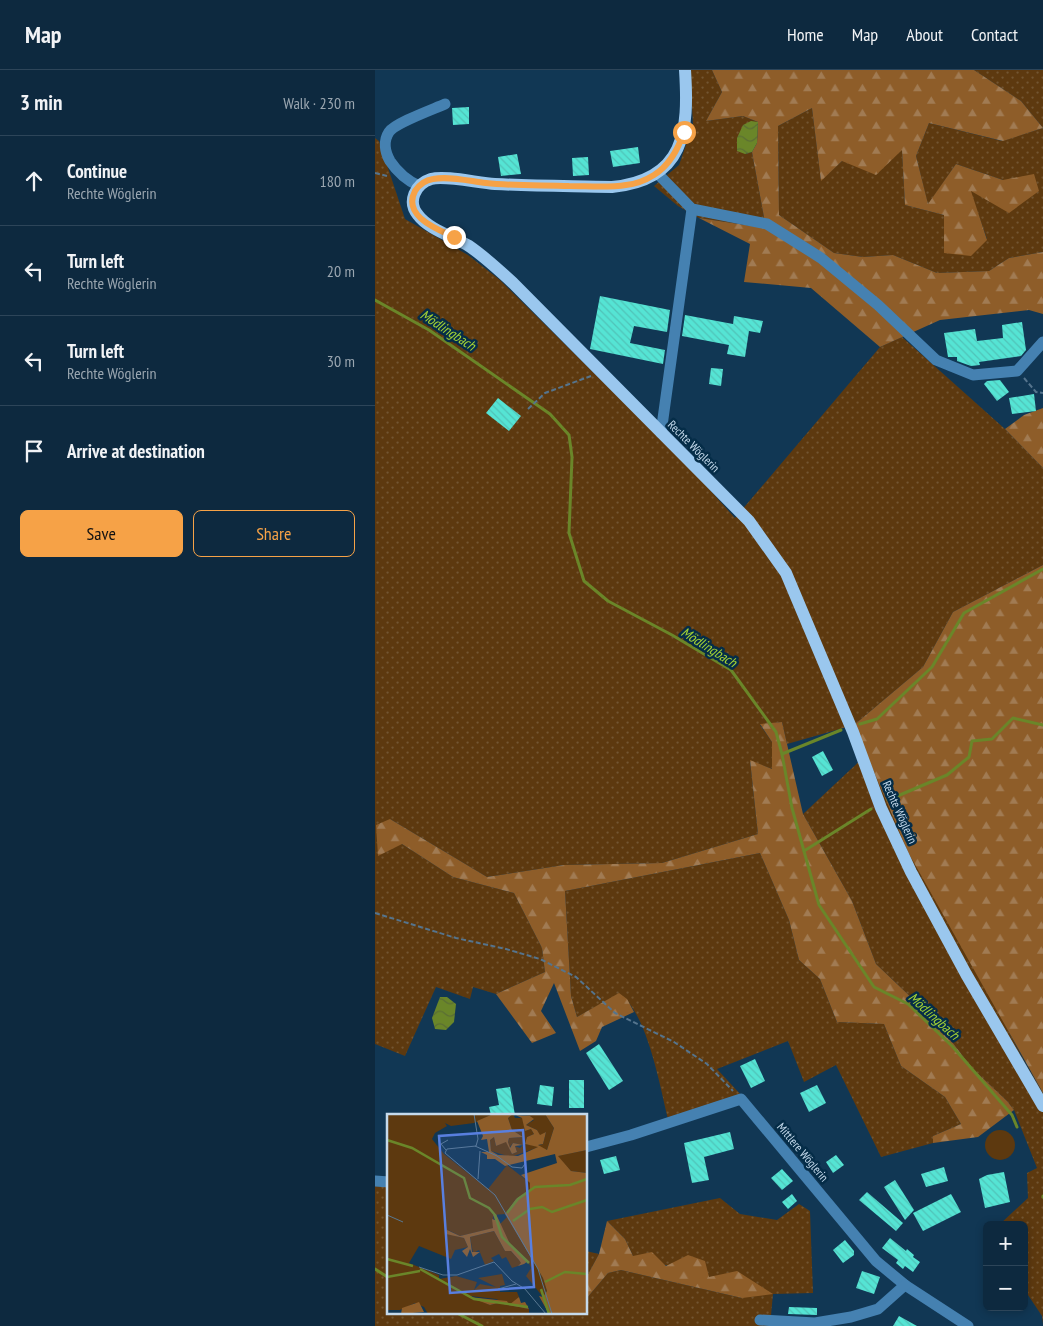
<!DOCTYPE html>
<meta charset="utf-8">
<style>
:root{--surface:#0d293f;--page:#163146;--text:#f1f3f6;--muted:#9aa6b0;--line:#2d4559;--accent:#f6a247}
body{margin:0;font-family:"PT Sans Narrow",sans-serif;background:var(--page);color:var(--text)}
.controls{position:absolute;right:15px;bottom:15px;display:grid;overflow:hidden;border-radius:8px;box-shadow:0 2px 8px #0003}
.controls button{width:45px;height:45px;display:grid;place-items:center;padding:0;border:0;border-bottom:1px solid var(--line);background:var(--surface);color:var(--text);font:25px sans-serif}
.stop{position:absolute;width:15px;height:15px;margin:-11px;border:4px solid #f6a247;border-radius:50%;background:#fff}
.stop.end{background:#f6a247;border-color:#fff;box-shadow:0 1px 5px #0008}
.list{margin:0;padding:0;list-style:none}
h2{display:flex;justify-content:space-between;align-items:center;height:65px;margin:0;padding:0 20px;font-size:21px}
h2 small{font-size:16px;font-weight:400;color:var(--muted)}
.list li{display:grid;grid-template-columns:32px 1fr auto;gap:15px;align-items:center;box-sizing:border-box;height:90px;padding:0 20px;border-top:1px solid var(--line)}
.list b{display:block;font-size:19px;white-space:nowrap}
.list p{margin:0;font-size:16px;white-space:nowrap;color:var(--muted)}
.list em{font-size:16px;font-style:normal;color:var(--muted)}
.actions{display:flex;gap:10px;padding:15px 20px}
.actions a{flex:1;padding:11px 0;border:1px solid var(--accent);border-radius:8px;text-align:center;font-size:18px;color:var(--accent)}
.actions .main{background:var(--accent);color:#111}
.icon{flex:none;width:28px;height:28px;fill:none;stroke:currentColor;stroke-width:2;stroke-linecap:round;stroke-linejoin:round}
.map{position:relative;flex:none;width:668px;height:1256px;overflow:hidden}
header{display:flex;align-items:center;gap:30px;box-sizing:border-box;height:70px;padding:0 25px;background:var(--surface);border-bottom:1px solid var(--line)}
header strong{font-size:24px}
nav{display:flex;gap:28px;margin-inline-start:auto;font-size:18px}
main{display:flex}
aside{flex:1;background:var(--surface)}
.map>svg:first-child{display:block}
</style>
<header>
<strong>Map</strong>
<nav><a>Home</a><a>Map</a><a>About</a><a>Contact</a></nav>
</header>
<main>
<aside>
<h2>3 min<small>Walk · 230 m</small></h2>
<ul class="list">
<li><svg class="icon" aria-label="ahead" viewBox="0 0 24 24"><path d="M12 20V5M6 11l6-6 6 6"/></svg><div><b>Continue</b><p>Rechte Wöglerin</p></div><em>180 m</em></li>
<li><svg class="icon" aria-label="left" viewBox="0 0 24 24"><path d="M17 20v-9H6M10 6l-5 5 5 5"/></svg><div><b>Turn left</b><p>Rechte Wöglerin</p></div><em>20 m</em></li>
<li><svg class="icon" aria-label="left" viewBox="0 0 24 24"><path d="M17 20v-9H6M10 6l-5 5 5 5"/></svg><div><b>Turn left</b><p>Rechte Wöglerin</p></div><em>30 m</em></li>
<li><svg class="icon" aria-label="arrive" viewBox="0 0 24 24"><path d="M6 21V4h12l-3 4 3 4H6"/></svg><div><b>Arrive at destination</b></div></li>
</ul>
<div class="actions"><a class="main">Save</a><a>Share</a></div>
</aside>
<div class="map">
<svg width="668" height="1256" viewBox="0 0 668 1256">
<defs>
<pattern id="green-dots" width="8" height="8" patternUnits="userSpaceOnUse" patternTransform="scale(1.25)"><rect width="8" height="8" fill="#5d390f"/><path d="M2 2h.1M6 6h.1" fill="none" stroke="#735532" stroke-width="1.8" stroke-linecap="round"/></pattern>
<pattern id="forest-firs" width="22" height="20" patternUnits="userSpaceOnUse" patternTransform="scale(1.25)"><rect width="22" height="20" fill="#8e5d29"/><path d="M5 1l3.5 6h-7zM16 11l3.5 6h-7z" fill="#a17b53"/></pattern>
<pattern id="water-waves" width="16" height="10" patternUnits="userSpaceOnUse" patternTransform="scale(1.25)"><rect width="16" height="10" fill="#6a8629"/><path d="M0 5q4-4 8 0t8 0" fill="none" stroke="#5a6e34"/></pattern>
<pattern id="building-back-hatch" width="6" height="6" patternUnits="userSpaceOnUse" patternTransform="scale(1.25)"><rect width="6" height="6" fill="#55e4d4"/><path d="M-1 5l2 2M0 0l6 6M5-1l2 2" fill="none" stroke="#50c3b8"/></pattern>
</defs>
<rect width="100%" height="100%" fill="#113754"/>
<!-- green -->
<g fill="url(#green-dots)">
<path d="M315,0H337L347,22L331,51L368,46L383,52L370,84L377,82L391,158L324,148L303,136L279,116L304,95L318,55Z"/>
<path d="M599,0H668V182L634,188L614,201L562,203L518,185L488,187L459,183L404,145L403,56L437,38L446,110L467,91L527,79L530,135L569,145L612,169L595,121L628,110L581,94L553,135L541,86L554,53L627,71L668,58L646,31Z"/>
<path d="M0,68L4,71L30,149L93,185L125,210L317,400L360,448L505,277L527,267L630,359L668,398V495L578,542L548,597L479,655L412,674L407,652L385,655L397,672V699L375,691L383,764L287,793L189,795L112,807L15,749L27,774L78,807L139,823L167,878L170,902L121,924L98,917L95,929L61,917L30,986L0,974Z"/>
<path d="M491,685L650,993L668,1023V1254L667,1246L649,1219V1155H624L653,1128L652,1103L662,1098L639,1040L632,1031L597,998L561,951L501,894L477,831L428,744Z"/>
<path d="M385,783L414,850L424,890L445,909L462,952L509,954L526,996L570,1027L586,1054L558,1066V1073L506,1087L461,995L429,1012L413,971L342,999L367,1026L293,1049C285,1017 272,941 244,924L202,947L196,926L190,821Z"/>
<path d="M0,1116L14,1117V1242H193L199,1245L201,1242H211V1229L233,1203L246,1200L367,1228L334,1207L258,1186L250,1169L232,1151L345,1128L365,1144L402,1150L424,1134L435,1141L438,1223L398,1224L395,1256H0Z"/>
<path d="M211,1181L224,1184L211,1208Z"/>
</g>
<!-- forest -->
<g fill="url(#forest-firs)">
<path d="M337,0H599L646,31L668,58L628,71L554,53L541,86L553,134L581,94L628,110L659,104L664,121L634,143L596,121L612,170L596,186L569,183V145L530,135L527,80L501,105L467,91L446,111L437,38L403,56L404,145L459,183L488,187L518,185L562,203L614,201L634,188L668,182V244L654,240L565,250L505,277L436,218L369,212L375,174L324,148L391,158L377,82L382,73L383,52L368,46L331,51L347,22Z"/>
<path d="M668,338V398L630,359L649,345Z"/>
<path d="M668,495V1023L533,782L479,655L548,597L578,542Z"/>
<path d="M407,652L428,744L477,831L501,894L561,951L597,998L632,1031L639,1040L603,1067L558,1073V1066L586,1054L570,1027L526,996L509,954L462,952L445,909L424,890L414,850L385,783L190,821L196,926L202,947L244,923L252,929L259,942L227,957L221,971L205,981L179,913L166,941L181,963L157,973L121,924L170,902L167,878L139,823L78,807L27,774L3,786L1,755L15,749L112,807L189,795L287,793L383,764L375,690L397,699V672L385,654Z"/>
<path d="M232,1151L250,1169L258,1186L277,1182L291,1196L313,1185L330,1191L334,1207L362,1201L398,1224L367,1228L246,1200L233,1203L211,1229V1208L224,1184Z"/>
</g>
<!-- pitch -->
<circle fill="#5d390f" cx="625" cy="1075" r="15"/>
<!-- water -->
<g fill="url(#water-waves)">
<path d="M376,51L383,52L382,73L377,82L370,84L362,81V68L368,55Z"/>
<path d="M65,927H72L81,934L79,952L71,960L60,959L57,948Z"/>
</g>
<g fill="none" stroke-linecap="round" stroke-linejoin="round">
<!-- stream -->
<g stroke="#6a8629" stroke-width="3">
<path d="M0,230L54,260L175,344L194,365L197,387L194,463L209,511L233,531L297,565L356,600L401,662L407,684L417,738L444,835L499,917L533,934L577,976L637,1045L642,1057"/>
<path d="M485,654L502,649L557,597L589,543L668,499"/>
<path d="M407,684L466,660"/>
<path d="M513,730L572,705L594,687L597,671L617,669L638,648L668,655"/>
<path d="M429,781L496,739"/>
<path d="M668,1126V1127"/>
<path d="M0,1199L14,1208"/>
<path d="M80,1242L107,1256"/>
</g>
</g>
<!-- building -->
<g fill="url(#building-back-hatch)">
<path d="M94,37V54L78,55L77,38Z"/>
<path d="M263,77L265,93L238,97L235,81Z"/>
<path d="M142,84L146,104L126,106L123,87Z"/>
<path d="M213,87L214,105L198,106L197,88Z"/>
<path d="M225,226L295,240L292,262L259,256L255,273L290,280L288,294L215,279Z"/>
<path d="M310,245L358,254L359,246L388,251L385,263L374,261L370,287L352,284L354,275L307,266Z"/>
<path d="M647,252L651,280L646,286L604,292L605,295L596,296L582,291V287H573L569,263L600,259L602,271L628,268L627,255Z"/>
<path d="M336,298L348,299L346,316L334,314Z"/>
<path d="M625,310L634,322L622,331L609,314L612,311Z"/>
<path d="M659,324L661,341L637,344L634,328Z"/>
<path d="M123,328L146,346L134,361L111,343Z"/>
<path d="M448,681L458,700L447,706L437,687Z"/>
<path d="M224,974L248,1011L234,1020L211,983Z"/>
<path d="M380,989L390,1011L376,1018L365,996Z"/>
<rect x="194" y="1010" width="15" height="28"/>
<path d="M165,1015L179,1017L177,1036L162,1034Z"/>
<path d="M442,1015L451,1033L434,1042L425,1023Z"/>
<path d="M135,1017L140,1045H116L114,1037L124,1035L121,1019Z"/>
<path d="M355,1062L359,1079L329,1087L334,1110L317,1113L309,1073Z"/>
<path d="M461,1085L469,1095L458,1103L451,1092Z"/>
<path d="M241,1086L245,1100L229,1104L225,1090Z"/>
<path d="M569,1097L573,1111L551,1117L546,1104Z"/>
<path d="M407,1099L418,1111L407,1120L396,1108Z"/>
<path d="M629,1102L635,1132L610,1138L604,1109L612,1105Z"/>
<path d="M520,1110L539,1140L530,1150L509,1117Z"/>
<path d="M492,1122L528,1153L521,1161L484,1130Z"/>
<path d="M417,1124L422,1131L413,1139L407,1132Z"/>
<path d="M576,1124L586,1142L548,1161L538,1143Z"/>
<path d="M515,1168L531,1181L532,1179L539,1185L538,1187L545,1192L538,1202L530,1196L528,1199L521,1193L523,1190L507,1178Z"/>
<path d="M470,1170L479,1181V1185L468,1193L458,1180Z"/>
<path d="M487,1201L505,1207L499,1224L481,1218Z"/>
<path d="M414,1237L442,1238V1245L413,1244Z"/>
<path d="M524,1246L542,1256H518Z"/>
</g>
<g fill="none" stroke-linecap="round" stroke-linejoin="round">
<!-- path -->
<g stroke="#55748d" stroke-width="2" stroke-dasharray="5 2.5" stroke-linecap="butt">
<path d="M0,103L12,106"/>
<path d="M649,308L661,322L668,323"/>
<path d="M153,339L170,323L216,306"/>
<path d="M0,843L81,868L131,879L165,889L201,907L240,943L299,972L332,994L358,1021"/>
</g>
<!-- minor -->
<g stroke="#4581b1" stroke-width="11">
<path d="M282,103L317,139L392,154L446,188L503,235L561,290L598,305L642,301L668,272"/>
<path d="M44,116C31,110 23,103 15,91C10,82 8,71 14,62C20,53 59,39 70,34"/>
<path d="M286,363L317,139"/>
<path d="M211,1077L256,1065L366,1029L501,1191L530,1215L593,1256"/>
<path d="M0,1111L14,1112"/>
<path d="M385,1250L440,1253L476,1247L503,1239L530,1215"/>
</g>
<!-- major -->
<path stroke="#9ac7ee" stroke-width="12" d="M310,0C314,61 310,110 237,117C198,116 159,116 120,114C103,113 70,105 56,109C40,114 32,132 43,145C53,159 79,167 94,176C110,187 124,200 138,213L374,451L411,503L478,662L506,738L536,802L591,904L668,1036"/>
</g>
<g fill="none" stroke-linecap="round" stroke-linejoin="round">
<!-- route -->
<path stroke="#f6a247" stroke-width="6" d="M79,167C62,159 27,146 40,121C44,115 51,110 58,109C75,106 94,111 111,113C139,116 167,115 194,116C213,116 233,118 251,115C261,114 271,110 279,105C295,95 303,79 309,62"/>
</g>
<g text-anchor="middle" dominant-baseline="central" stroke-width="5" stroke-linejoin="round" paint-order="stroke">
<!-- street labels -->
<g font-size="12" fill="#c5daec" stroke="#052d48">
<text transform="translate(319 376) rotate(45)">Rechte Wöglerin</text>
<text transform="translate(525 742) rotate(66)">Rechte Wöglerin</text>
<text transform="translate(428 1082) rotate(50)">Mittlere Wöglerin</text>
</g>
<!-- water labels -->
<g font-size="14" font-style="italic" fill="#a5d335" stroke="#052d48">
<text transform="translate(73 260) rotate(33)">Mödlingbach</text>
<text transform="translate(334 577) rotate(32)">Mödlingbach</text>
<text transform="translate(559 946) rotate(42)">Mödlingbach</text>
</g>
</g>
<!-- overview -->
<g transform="translate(12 1044)">
<rect width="200" height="200" fill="#113754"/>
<path d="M0,0H106L87,9L64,12L58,9L60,12L48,19L45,25L57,40L101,75L120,51L143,69V76L129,85L118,100L106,101L107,114L73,122L61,116L69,122L77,124L81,133L68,136L64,145L32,132L22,149L52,161V165L69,162L90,168L87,176L93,170L109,173L91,164L115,160L118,171L113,172V178H130L132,183L129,188L122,191L109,185L83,182L103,191L111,189L142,195V200H41L37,193L28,189L13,196H0ZM126,0L128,4H136L138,17L144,15L147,20L140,23L138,30L150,32L156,30L159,18L153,22L150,16L139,11L147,6L143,2L128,0H158L167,14L160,36L152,33L124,43L104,37L103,26L107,23L109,32L119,27L125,40L130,38L128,32L133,34L136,31L126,29L122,34L121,28L122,24L136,23L125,16L121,4ZM200,36V59L184,57L170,42ZM120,103L156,164L160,177L156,183L139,162L144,154L141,147L123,130L112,111ZM107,117L118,137H124L132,146L135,149L131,152L125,154L119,143L115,145L112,140L104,144L107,147L98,151L92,136L86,139L83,123Z" fill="#5d390f"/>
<path d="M106,0L143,2L147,5L139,11L150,16L153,21L159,18L156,30L151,31L160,36L167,14L158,0H200V36L171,42L184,57L200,59V200H162L152,182L156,183L160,177L156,164L118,100L129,85L143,76V69L134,61L170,49L168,40L118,52L108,45H100V41L94,38H102L100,25L94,26L96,22L90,7ZM126,0L135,4L138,17L144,15L147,20L140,23L138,30L151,33L131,42L111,41L104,37L103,26L107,23L109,32L119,28L125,40L130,38L128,32L136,31L126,29L123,34L121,28L122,24L136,23L125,16L121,4ZM109,100L123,130L141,147L137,150L131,152L134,149L132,146L124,137H118L107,117L83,123L85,138H93L86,143L83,135L80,143L75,137L81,133L77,124L59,120L60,116L73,122L106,114L105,105L108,106L106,101ZM82,183L120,187L122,191L132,183L134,189L138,188L142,195L111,189L103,191ZM32,188L37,198L14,200L15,194Z" fill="#8e5d29" fill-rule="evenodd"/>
<path fill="none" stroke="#6a8629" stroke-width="2.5" d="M0,26L25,34L77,64L83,84L102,94L108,101L115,123L142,149M120,99L131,85L148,73L183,71L200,65M126,107L143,95L155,93L165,98L200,86M0,145L26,152M33,155L87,185L141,193M0,163L33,157M158,168L178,158L200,160M154,175L162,200"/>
<path fill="none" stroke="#597891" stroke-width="1" d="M87,0L91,25L89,32L60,35L58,39L108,81L151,155L165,200M88,32L110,42L125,53L135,54L138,50M59,36L54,30L61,26M91,65L93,37M0,101L16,108M32,153L56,161H70L107,148L125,167L138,175L159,200M111,175L129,170"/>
<path fill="#587fdf" fill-opacity="0.15" stroke="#587fdf" stroke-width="2.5" d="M136,16L147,173L63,179L52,22Z"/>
<rect width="200" height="200" fill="none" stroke="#c5daec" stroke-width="2.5"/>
</g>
</svg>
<div class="controls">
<button>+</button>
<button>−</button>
</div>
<div class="stop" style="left:309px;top:62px"></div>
<div class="stop end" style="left:79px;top:167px"></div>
</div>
</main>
